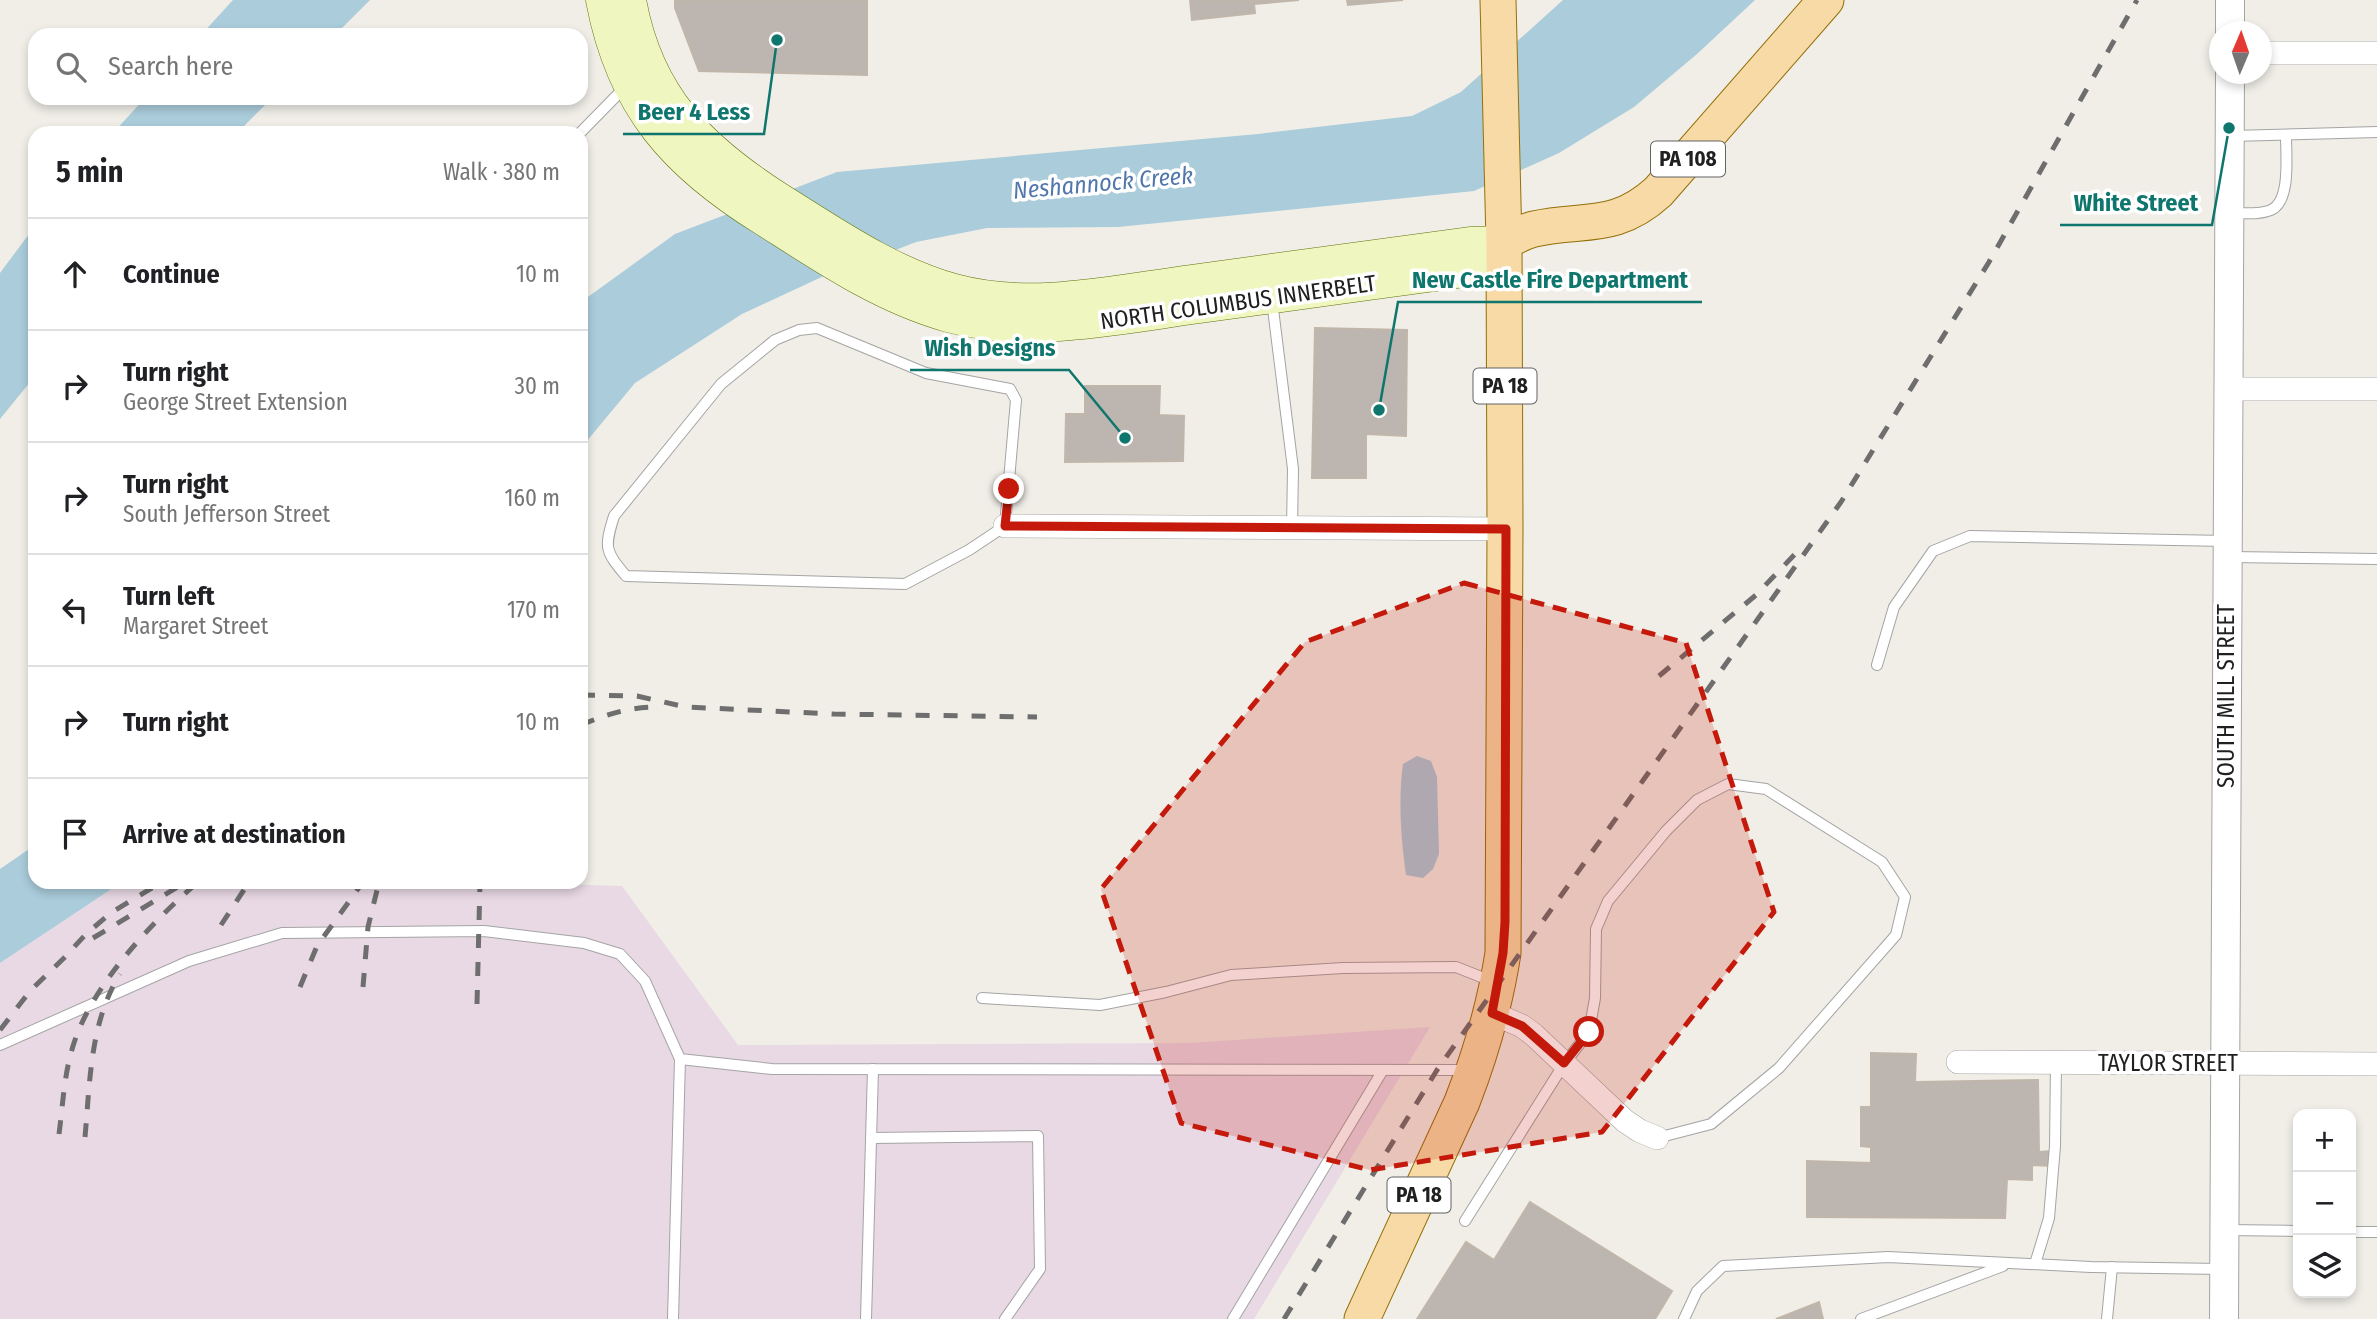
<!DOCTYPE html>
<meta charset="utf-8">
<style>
:root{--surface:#fff;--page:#f6f6f6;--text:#202124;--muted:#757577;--line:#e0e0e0}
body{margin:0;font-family:"Fira Sans Condensed",sans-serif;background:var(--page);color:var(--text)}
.controls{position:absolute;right:21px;bottom:21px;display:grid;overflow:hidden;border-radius:14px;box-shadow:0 4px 10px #0003}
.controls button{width:63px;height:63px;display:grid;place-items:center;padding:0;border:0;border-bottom:2px solid var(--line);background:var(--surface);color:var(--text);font:35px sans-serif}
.compass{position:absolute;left:2209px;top:21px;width:63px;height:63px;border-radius:50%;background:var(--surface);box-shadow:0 4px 10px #0003;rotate:2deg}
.stop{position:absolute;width:21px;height:21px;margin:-16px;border:5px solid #c4190b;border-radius:50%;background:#fff}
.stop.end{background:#c4190b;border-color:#fff;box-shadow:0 2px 7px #0008}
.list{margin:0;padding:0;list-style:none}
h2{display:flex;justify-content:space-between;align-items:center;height:91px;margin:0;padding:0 28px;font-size:30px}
h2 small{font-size:23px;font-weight:400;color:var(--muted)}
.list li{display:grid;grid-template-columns:46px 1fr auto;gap:21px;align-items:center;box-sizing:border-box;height:112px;padding:0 28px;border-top:2px solid var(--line)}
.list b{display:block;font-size:26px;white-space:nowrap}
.list p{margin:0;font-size:23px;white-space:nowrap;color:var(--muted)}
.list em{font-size:23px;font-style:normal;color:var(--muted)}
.icon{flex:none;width:38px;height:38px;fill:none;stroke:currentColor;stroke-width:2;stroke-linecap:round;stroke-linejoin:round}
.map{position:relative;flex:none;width:2377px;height:1319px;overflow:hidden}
.search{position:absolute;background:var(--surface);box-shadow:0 4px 10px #0003;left:28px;top:28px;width:560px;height:77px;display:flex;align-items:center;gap:18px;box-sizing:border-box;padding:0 24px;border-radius:21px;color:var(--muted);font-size:26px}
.panel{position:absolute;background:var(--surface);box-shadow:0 4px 10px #0003;left:28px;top:126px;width:560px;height:763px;border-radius:21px}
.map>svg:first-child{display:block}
</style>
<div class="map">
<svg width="2377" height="1319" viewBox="0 0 2377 1319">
<rect width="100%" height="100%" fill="#f0eee7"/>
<!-- industrial -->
<path fill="#e9d9e5" d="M122,882H557V884L622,886L738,1045L1190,1043L1430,1027L1254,1319H0V963Z"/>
<!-- water -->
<g fill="#aaccdb">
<path d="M233,0H370L335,35H201Z"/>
<path d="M1563,0H1755L1697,54L1634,107L1559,153L1474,191L1118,227L987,228L916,242L875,258L841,268L742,314L635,383L581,448V302L675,234L837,172L1258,134L1412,116L1461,92Z"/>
<path d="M145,98H272L237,133H113Z"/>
<path d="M35,226V376L0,419V273Z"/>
<path d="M1417,756L1431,761L1437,777L1439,854L1433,869L1423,878L1406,875C1401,840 1398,799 1403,764Z"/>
<path d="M35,845V882H122L0,963V869Z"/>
</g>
<!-- building -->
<g fill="#bdb6b0" stroke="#c1b6aa" stroke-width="2">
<path d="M675,0H867V75L699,71L675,8Z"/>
<path d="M1190,0H1299L1254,4L1255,13L1192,20Z"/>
<path d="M1347,0H1403L1348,5Z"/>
<path d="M1315,328L1407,330L1406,436L1366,434V478H1312Z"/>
<path d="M1085,386H1160L1159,415L1184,416L1183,461L1065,462L1066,414H1085Z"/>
<path d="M1871,1053L1916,1054L1915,1082L2038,1080L2039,1152L2051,1151V1166L2032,1165V1180L2007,1179L2005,1218L1807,1217V1161L1871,1163V1147L1861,1146V1107H1871Z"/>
<path d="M1530,1202L1672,1291L1655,1319H1417L1466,1242L1494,1260Z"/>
<path d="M1819,1302L1823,1319H1776Z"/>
</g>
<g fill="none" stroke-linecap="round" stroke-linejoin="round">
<!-- service casing -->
<g stroke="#a4a4a4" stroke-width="12">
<g id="service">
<path d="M580,133L627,85"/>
<path d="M2232,136L2377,132"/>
<path d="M2231,213C2243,213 2259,215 2271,210C2291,201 2286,156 2286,136"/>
<path d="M1272,301L1293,469L1292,528"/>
<path d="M817,328L926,373L1010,389L1016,400L1005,526L969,550L905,584L626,576C605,551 604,548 614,516L721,384L775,340L799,330Z"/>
<path d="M2229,557L2377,559"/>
<path d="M1877,665L1894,607L1933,551L1970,536L2226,541"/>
<path d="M982,998L1100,1005L1166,992L1231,975L1343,968L1456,967L1494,982"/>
<path d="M0,1045L189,961L282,933L484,931L584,943L620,954L645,981L680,1059L772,1069L1467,1070"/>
<path d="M871,1138L1038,1136L1040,1269L1005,1319"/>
<path d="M1465,1221L1564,1064L1589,1032L1595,998L1596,929L1608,901L1666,831L1697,800L1728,784L1766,789L1882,862L1905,897L1896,935L1779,1068L1711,1124L1657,1138"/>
<path d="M2225,1230L2298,1231"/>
<path d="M2351,1232H2377"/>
<path d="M2035,1264L2049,1218L2055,1146L2056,1063"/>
<path d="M673,1319L680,1059"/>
<path d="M866,1319L873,1069"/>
<path d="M1233,1319L1383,1070"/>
<path d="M1684,1319L1697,1291L1723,1266L1888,1257L2091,1267L2222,1269"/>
<path d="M1861,1319L2003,1266"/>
<path d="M2107,1319L2112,1267"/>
</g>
</g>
<!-- minor casing -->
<g stroke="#a4a4a4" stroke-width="24">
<g id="minor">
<path d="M2262,53H2377"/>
<path d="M2227,389H2377"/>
<path d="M1005,526L1505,529"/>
<path d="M1492,1013L1522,1026L1534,1035L1625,1121L1640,1131L1657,1138"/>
<path d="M1958,1062L2377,1064"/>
</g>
</g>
<!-- tertiary casing -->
<g stroke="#a4a4a4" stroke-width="30">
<g id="tertiary">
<path d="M2230,32V0"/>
<path d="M2224,1319L2230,74"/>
</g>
</g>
<!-- secondary casing -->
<g stroke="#60730b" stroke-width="33">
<g id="secondary">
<path d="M602,0C622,107 676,166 766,221C824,258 881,297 948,316C1029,338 1118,318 1200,307C1291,295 1381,282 1472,270L1504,242"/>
<path d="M630,0C647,97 701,149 781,200C837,235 890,272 954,290C1031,311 1115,291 1191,281C1284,269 1377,256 1470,243L1504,242"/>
</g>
</g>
<!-- primary casing -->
<g stroke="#937009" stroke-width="37">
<g id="primary">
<path d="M1504,242C1513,238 1524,231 1534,229C1584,218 1615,231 1658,192L1826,0"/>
<path d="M1362,1319L1462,1102C1481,1053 1495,1005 1503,953L1505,529L1504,242L1498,0"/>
</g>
</g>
<!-- service -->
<use href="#service" stroke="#fff" stroke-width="10"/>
<!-- minor -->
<use href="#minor" stroke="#fff" stroke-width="23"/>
<!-- tertiary -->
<use href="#tertiary" stroke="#fff" stroke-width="28"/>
<!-- secondary -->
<use href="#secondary" stroke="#eff6bf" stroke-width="32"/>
<!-- primary -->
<use href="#primary" stroke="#f7daa5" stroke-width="35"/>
<!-- rail -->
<g stroke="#6e6e6e" stroke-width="5" stroke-dasharray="14 14" stroke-linecap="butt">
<path d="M1659,676L1756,595L1796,553"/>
<path d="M581,695L637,696L686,707L834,714L1037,717"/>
<path d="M581,725C607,714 630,707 658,707"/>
<path d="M221,925L249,882"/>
<path d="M93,938L186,882"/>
<path d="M300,987L317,946L363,882"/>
<path d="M363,987L368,927L379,882"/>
<path d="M477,1004L480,882"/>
<path d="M0,1030L30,991L64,958L86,934L112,912L162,882"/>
<path d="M59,1134C63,1104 64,1073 74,1043C93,984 152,922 198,882"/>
<path d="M85,1137C90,1082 90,1022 120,974"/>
<path d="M1284,1319L1437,1070L1841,502L1989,262L2137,0"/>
</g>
</g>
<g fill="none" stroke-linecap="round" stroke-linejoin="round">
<!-- route -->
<path stroke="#c4190b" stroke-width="9" d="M1009,489L1005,526L1506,529L1505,922L1503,953L1492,1013L1522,1026L1564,1063L1589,1032"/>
</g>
<!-- marked area -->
<path fill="#c4190b" fill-opacity="0.2" stroke="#c4190b" stroke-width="5" stroke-dasharray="14 9" stroke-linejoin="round" d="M1464,583L1686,643L1774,912L1602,1132L1370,1170L1181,1123L1101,889L1305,642Z"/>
<g text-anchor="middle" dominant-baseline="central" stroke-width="7" stroke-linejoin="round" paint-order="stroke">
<!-- shield labels -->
<g fill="#fff" stroke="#636363" stroke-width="2">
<rect x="1651" y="141.5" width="74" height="35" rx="5"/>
<rect x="1473.5" y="368.5" width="63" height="35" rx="5"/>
<rect x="1387.5" y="1177.5" width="63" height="35" rx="5"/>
</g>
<g font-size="21" font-weight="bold" fill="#202020">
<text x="1688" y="159">PA 108</text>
<text x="1505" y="386">PA 18</text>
<text x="1419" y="1195">PA 18</text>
</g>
<!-- street labels -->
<g font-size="23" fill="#202020" stroke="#fff">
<text transform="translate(1238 302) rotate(-8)">NORTH COLUMBUS INNERBELT</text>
<text transform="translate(2226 696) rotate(-90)">SOUTH MILL STREET</text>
<text x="2168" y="1063">TAYLOR STREET</text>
</g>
<!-- water labels -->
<g font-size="24" font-style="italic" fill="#5177ab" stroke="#fff">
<text transform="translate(1103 183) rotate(-5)">Neshannock Creek</text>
</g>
</g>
<!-- callouts -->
<path fill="none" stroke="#0f766e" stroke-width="2.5" d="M777 40L764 134H623M2229 128L2212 225H2060M1379 410L1398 302H1702M1125 438L1069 370H910"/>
<g fill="#0f766e" stroke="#fff" stroke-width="2.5">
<circle cx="777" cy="40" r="7"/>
<circle cx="2229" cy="128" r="7"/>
<circle cx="1379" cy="410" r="7"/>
<circle cx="1125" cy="438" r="7"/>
</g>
<g font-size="24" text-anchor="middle" font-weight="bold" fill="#0f766e" stroke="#fff" stroke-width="7" stroke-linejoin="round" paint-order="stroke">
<text x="694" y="120">Beer 4 Less</text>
<text x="2136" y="211">White Street</text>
<text x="1550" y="288">New Castle Fire Department</text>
<text x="990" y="356">Wish Designs</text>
</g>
</svg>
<div class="controls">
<button>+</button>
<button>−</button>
<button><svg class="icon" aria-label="layers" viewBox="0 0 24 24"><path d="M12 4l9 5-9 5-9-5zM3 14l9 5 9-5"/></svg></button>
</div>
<svg class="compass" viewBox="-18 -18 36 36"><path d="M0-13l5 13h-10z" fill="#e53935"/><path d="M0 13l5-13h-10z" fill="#757577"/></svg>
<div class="stop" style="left:1589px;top:1032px"></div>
<div class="stop end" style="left:1009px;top:489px"></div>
<div class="search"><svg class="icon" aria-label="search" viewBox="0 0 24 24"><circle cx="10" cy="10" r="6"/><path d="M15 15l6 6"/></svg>Search here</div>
<section class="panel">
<h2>5 min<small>Walk · 380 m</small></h2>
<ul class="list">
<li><svg class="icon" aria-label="ahead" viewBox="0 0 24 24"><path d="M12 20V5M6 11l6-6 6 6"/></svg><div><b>Continue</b></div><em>10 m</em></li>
<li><svg class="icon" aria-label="right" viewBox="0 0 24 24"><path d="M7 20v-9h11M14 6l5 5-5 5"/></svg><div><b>Turn right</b><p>George Street Extension</p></div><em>30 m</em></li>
<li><svg class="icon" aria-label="right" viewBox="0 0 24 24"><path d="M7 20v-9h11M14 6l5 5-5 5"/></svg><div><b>Turn right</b><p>South Jefferson Street</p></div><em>160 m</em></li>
<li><svg class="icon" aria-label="left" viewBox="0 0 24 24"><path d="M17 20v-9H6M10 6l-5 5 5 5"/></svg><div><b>Turn left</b><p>Margaret Street</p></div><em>170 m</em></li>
<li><svg class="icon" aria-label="right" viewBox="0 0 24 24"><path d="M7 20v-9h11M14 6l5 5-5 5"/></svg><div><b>Turn right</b></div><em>10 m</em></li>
<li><svg class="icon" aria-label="arrive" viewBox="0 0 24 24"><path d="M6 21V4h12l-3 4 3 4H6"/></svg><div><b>Arrive at destination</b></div></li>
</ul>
</section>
</div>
